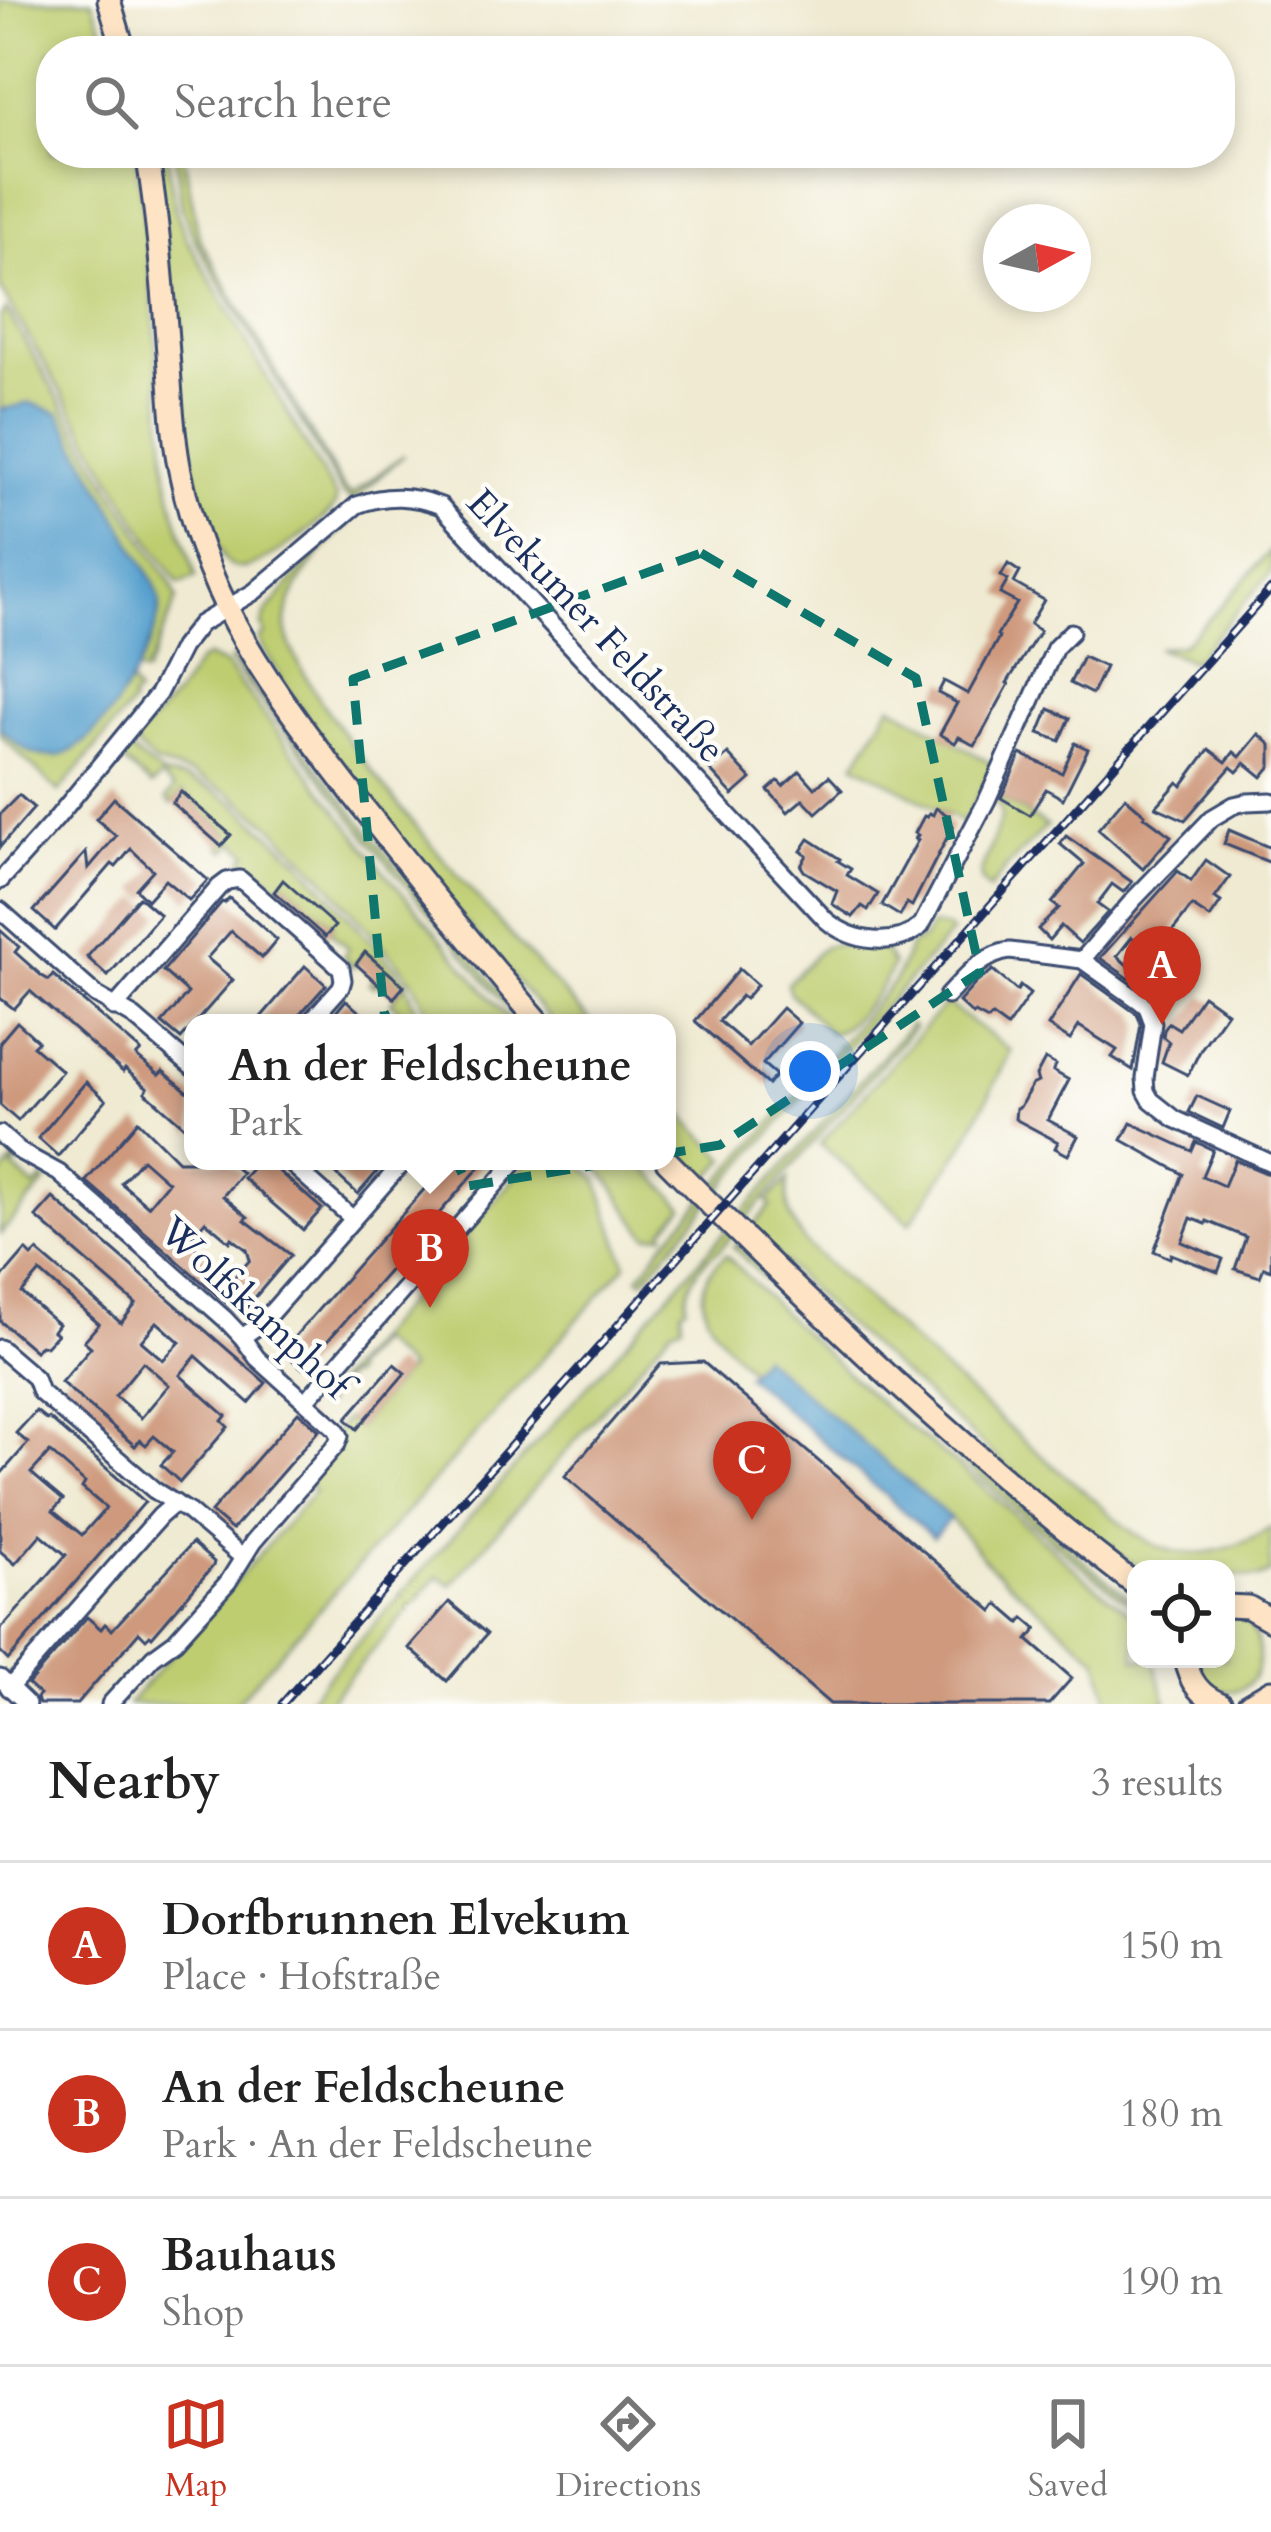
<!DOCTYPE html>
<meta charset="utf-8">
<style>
:root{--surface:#fff;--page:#f6f6f6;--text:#222;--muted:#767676;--line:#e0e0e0;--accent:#c8321e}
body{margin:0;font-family:Cardo,serif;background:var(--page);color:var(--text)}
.controls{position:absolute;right:36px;bottom:36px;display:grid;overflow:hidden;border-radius:24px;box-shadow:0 6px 18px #0003}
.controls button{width:108px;height:108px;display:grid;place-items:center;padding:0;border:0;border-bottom:3px solid var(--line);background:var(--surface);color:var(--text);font:60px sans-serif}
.compass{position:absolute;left:983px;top:204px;width:108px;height:108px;border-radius:50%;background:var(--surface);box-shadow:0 6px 18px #0003;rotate:82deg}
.you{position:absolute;left:810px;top:1071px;width:42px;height:42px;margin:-30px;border:9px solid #fff;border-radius:50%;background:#1a73e8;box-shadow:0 0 0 18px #1a73e833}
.badge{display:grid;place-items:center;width:78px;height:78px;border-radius:50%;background:var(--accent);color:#fff;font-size:39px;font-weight:700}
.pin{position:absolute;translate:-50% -99px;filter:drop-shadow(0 3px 6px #0008)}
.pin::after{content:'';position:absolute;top:63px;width:42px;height:36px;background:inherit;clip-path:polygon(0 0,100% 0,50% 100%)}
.popup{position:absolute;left:184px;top:1014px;width:492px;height:156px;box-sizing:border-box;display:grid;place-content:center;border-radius:24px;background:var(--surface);filter:drop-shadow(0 3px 9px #0005);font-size:39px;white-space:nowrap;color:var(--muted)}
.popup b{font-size:45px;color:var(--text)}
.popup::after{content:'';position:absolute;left:50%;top:100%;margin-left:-24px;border:24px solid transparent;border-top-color:var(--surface)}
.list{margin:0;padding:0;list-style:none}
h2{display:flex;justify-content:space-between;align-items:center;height:156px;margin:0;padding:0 48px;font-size:51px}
h2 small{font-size:39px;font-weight:400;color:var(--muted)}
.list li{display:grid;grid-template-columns:78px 1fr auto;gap:36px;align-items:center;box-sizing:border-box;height:168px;padding:0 48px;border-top:3px solid var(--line)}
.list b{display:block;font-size:45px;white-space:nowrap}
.list p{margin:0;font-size:39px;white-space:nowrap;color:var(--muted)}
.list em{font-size:39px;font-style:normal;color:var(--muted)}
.icon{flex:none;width:66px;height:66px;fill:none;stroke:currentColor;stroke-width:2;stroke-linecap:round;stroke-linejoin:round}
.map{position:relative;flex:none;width:1271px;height:1704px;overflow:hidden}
.search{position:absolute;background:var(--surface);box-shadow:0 6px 18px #0003;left:36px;right:36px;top:36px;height:132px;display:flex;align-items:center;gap:30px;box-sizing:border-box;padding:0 42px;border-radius:48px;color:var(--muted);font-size:45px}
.sheet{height:660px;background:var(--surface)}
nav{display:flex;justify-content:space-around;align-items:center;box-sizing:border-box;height:168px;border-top:3px solid var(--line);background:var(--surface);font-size:33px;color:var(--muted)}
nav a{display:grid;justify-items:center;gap:6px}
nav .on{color:var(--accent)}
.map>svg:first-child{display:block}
</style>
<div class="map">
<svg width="1271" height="1704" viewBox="0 0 1271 1704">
<rect width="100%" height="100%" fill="#fdfcf7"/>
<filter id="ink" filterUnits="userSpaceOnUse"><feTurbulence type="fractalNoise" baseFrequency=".00833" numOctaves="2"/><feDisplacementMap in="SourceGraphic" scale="24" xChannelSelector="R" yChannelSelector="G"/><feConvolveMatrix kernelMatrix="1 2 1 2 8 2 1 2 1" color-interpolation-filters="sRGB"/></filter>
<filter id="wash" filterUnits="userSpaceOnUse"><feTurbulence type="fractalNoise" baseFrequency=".004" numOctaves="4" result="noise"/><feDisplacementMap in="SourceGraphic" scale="48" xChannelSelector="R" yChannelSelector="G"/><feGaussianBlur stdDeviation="2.7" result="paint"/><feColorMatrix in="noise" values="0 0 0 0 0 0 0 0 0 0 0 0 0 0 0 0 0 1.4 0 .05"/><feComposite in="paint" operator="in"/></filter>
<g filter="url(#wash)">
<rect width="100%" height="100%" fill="#efead1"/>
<!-- green -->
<g fill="#becd6f" stroke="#6c7e66" stroke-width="3">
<path d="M0,0H92L111,51H51V153H136L149,260L167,475L175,512L196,577L179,584L137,521L0,288Z"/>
<path d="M157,153H167L175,209L187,239L336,497C336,500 336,504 334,507C327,520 259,568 244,568C227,569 222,557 218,544L214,543C173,423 170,279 157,153Z"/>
<path d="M175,153H183L199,238L343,488L351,495L404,455L352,501L343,494L195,240L182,208Z"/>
<path d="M6,309L118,500L171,583L177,599L150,664L147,666V672L144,674L138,671L129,680L137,694L132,697V704L59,792L0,735V316Z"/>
<path d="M349,522C325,546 288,586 286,622C282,692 536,964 592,1023H553C449,905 340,780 261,644L259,639L265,634L262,625L266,613L317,551Z"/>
<path d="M1271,550V573L1193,661L1157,648L1182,645L1216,612Z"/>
<path d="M207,657L226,665L380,866L512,1023H433L413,982L396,961L320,874L268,823L231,794L191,774L156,764L133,743L176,695L199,661Z"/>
<path d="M232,658L381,847L527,1023H521L376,849L231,661Z"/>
<path d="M891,705L994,765L964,823L855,764Z"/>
<path d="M128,749L162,775L186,779L211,789L233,802L300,861L405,980L421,1023H412L391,1002L404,987L387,972L374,987L369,983L382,966L366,953L353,967L343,956L349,948L330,932L334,925L313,907L299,922L292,916L305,900L284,881L275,890L270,885L272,881L259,869L250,879L244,875L247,872L243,860L248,853L235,842L226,851L221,847L230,834L209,816H199L203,810L182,792L171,804L166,799L174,789L161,777L152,786L120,759Z"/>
<path d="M996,795L1047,826L1006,868L989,890L981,881V872L1001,819V810L994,799Z"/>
<path d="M932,925L947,928L952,932L723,1186L643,1281L639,1277L665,1242L812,1078L895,980L911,945L923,939Z"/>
<path d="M836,944L885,950L893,965C883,988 858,1020 836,1033L829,1032L790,993L787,984L824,946Z"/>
<path d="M946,1003L1011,1051L964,1145L910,1223L820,1144Z"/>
<path d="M911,1024L914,1027L719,1250C701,1261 685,1284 686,1306L681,1309L682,1324L671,1329L463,1571L451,1585L438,1576L326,1704H303Z"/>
<path d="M667,1100L726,1159L703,1185L667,1147Z"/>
<path d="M18,1157L20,1159L13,1168L35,1187L43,1179L46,1182L0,1234V1177Z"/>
<path d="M529,1161H577L597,1179L626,1265L235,1704H128L314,1492L308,1485L340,1425L346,1419L357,1428L408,1369L377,1341L351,1370L353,1373L350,1377L347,1375L326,1399L324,1407L320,1408L318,1403L374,1340L377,1341L375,1338Z"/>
<path d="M592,1161H639L684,1207L663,1230L665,1234L648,1236C626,1212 616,1183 592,1161Z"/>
<path d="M788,1179C785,1209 789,1221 807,1245C898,1328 988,1413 1084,1491C1108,1511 1134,1540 1166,1549C1202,1560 1241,1547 1271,1528V1573L1259,1578L1226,1575V1569H1141L1056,1510L839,1318L750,1229L771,1205L767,1201Z"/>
<path d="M736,1244L847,1351L1097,1572L1136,1603V1608C1072,1561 1014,1507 954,1454C879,1388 802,1321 733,1247Z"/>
<path d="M726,1255L794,1324L890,1412L972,1477L1084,1577L1136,1617V1659H1154L1167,1704H1110L1098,1659L991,1567L950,1518L761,1357L750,1370C729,1347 690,1313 707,1277C711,1269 720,1261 726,1255Z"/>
<path d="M1238,1616C1271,1631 1266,1704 1217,1689C1204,1683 1199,1672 1196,1659H1226V1617Z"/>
</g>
<!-- water -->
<g fill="#59a1cf" stroke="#3a6896" stroke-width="3">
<path d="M30,403L59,413L152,579C156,588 160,596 160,606C157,646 100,750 57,756C33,759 16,744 0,728V410Z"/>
<path d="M762,1356L950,1518L933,1537L746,1375Z"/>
</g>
<g id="blocks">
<!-- building -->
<g fill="#ce997d" fill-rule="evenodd">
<path d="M1008,564L1020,572L1014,583L1044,600L1030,624L1040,631L1007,683L1009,684L975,746L959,737L955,743L940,734L957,703L938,693L944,681L968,694L999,637L997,635L1017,603L1000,594L1008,580L1001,576Z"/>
<path d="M1083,657L1105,667L1092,694L1070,683Z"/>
<path d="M1049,709L1070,718L1060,741L1039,733Z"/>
<path d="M1259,734L1271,745V766L1262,777L1245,763L1237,772L1231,767L1185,820L1156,807L1178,782L1182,786L1209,749L1226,762L1234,752L1240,757Z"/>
<path d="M1075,743L1088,749L1063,799L1046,789L1030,815L1001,798L1021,754L1062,773Z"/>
<path d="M728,754L751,779L733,795L710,770Z"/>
<path d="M800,771L815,788L829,776L842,790L816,813L803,799L788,812L768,790L778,781L783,786Z"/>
<path d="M181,792L231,835L221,846L172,803Z"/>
<path d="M19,795L34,808L0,847V814Z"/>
<path d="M1125,797L1145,814L1144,816L1171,836L1143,869L1098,829Z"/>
<path d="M114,798L208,880L189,900L165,880L147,900L136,889L153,870L131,849L116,867L112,864L55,930L34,911L86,852L88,869L116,836L96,819Z"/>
<path d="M936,808L949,816L946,822L953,826L912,906L907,903L900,916L882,905L918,840L915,839L918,835L915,833L924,816L927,817L929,813L933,815Z"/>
<path d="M1229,830L1271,848V863L1224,844Z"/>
<path d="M1066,836L1132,882L1123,892L1112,884L1097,904L1108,912L1080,943L1061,926L1049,940L1038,929L1059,908L1052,903L1084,864L1060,844Z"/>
<path d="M809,839L840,859L838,861L851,869L847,875L878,894L868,910L862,906L853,917L832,904L837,891L804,871L801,866L807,855L801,851Z"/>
<path d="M1206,860L1230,877L1215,898L1221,902L1210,918L1192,906L1163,943L1165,945L1163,947L1192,968L1178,988L1159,974L1155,979L1139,967L1153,953L1132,937L1117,956L1142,978L1137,984L1100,958L1178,871L1191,881Z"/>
<path d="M283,880L335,926L325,937L274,892Z"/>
<path d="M139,897L160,915L108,976L87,957Z"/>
<path d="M229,898L277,940L262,958L231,931L207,958L233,980L181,1039L162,1023L188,993L163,971L222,902L224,903Z"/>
<path d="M0,930L19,947L15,952L42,976L49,980L53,975L141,1051L136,1056L159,1075L163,1071L193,1096V1134L145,1092L148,1088L125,1069L123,1072L30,991L14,1009L0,998Z"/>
<path d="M365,952L404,986L394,998L356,964Z"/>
<path d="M305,966L326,985L292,1023H256Z"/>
<path d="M739,969L757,985L745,999L741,996L719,1021L748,1046L782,1008L799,1023L763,1064L776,1075L768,1085L695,1021Z"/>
<path d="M993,970L1017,991L1020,986L1030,994L1007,1027L992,1016L988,1020L975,1013L973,1015L959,1002L976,983Z"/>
<path d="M1081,974L1137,1014L1141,1024L1133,1070L1112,1057L1117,1050L1079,1026L1070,1040L1048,1026Z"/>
<path d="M1203,995L1227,1012L1201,1049L1188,1075L1162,1062L1169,1042L1163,1037L1164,1030L1169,1023L1179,1029Z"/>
<path d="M346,1000L357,1010L372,1023H327Z"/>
<path d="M17,1022L38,1041L33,1046L62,1071L18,1121L0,1105V1042Z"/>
<path d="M1045,1059L1056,1065L1053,1071L1069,1080L1048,1120L1078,1136L1068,1155L1055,1148L1058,1142L1015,1119L1016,1108L1020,1107L1032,1085L1038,1082L1036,1076Z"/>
<path d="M86,1082L106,1100L58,1156L38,1138Z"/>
<path d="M1197,1096L1230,1111L1223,1128L1189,1112Z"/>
<path d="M138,1121L178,1161H228L242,1173L223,1196L248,1217L245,1220L291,1255L240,1315L86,1181ZM142,1159L168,1182L148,1206L121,1183ZM205,1221L230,1242L232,1238L247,1250L250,1260L233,1279L188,1241Z"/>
<path d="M1131,1123L1192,1151L1196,1142L1213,1150L1202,1176L1224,1186L1235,1160L1271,1175V1270L1264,1267L1260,1277L1235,1269L1246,1237L1207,1221L1206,1224L1191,1218L1182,1242L1223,1259L1218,1272L1171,1254L1170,1258L1154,1251L1183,1174L1122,1140Z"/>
<path d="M258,1161H267L322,1209L303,1230L243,1178Z"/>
<path d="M350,1161H367L377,1172L358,1194L337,1175Z"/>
<path d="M449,1161H485L303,1369L282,1351Z"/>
<path d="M53,1198L266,1383L249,1403L196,1356L180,1375L226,1416L222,1421L228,1427L180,1482L161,1465L173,1452L154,1436L146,1445L140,1440L135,1446L61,1382L91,1347L84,1341L99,1324L40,1272L22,1293L58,1324L53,1331L57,1334L46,1346L40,1345L35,1351L0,1321V1280L26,1250L32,1256L37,1251L121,1323L136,1304L36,1217ZM157,1322L180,1342L163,1360L141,1341ZM143,1362L169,1385L141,1418L115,1396Z"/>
<path d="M703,1362L993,1611L998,1604L1020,1623L1024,1618L1037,1629L1028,1640L1072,1678L1049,1704H830L565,1476L661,1364Z"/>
<path d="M394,1364L405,1373L357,1429L346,1419Z"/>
<path d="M36,1411L47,1420L49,1418L145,1502L8,1660L0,1652V1630L66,1555L41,1534L15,1564L0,1551V1475L28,1443L16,1433ZM50,1452L85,1483L82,1488L106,1508L82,1535L53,1511L63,1500L31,1473Z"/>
<path d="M298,1412L319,1430L232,1530L211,1512Z"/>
<path d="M192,1543L214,1562L213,1566L152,1637L150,1635L146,1639L139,1632L77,1704H39L37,1698L40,1695L28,1684L87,1617L101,1629L105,1624L112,1630Z"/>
<path d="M449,1602L487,1634L447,1681L409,1648Z"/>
</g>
</g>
</g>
<g filter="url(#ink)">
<use href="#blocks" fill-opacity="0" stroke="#3b4b6f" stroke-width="3"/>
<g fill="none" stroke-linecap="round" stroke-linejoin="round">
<!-- minor casing -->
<g stroke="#3b4b6f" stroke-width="21">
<g id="minor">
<path d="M0,881L55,820L158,694L182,647L200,624L254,592L357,505C386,494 412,495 441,506L826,920C852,942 894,949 921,926L987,800L1055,648L1071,632"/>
<path d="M0,910L96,995L134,1017L193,1068"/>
<path d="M1082,960L1134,899L1212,818L1234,805L1247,802L1271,801"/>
<path d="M947,996C965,977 983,954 1010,951L1082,960L1141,1002L1147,1007L1153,1023L1145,1078L1146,1091L1151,1100L1175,1119L1271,1163"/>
<path d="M114,1008L219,887L227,881L240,879L341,968L343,980L341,987L309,1023"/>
<path d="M0,1134L19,1151L59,1173L225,1319L242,1337L257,1358L336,1429L340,1436L337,1444L253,1542L228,1582L175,1641L153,1657L110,1704"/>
<path d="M288,1161L353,1219"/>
<path d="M242,1337L261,1324L404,1161"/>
<path d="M0,1348L35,1378L40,1392L154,1490L189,1512L242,1557"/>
<path d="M306,1401L516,1161"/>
<path d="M0,1678L27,1704"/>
<path d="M9,1688L160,1516L175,1503"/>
</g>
</g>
<!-- secondary casing -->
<g stroke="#3b4b6f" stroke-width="27">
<g id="secondary">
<path d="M109,0L124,51"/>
<path d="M147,153C158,219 163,286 168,353C171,392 172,432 180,471C208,608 272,689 355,797C415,874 476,949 540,1023"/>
<path d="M667,1161C816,1311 968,1457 1136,1585"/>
<path d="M1226,1606L1248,1607L1271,1620"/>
<path d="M1185,1659C1189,1681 1200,1696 1221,1704"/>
<path d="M1249,1704L1271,1691"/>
</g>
</g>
<!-- minor -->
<use href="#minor" stroke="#fff" stroke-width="15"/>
<!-- secondary -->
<use href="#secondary" stroke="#fee4c5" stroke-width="21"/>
<!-- rail casing -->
<g stroke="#1b2f5e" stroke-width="9">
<path id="rail" d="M282,1704L1271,589"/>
</g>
<!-- rail -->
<use href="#rail" stroke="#fdfcf7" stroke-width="4.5" stroke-dasharray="14" stroke-linecap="butt"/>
</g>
</g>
<!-- marked area -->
<path fill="none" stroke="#0f766e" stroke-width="9" stroke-dasharray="24 15" stroke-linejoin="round" d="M701,553L916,678L980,972L720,1145L468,1186L384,1012L353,679Z"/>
<g text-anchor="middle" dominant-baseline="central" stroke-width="9" stroke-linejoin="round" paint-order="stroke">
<!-- street labels -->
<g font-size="39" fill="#1b2f5e" stroke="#fdfcf7">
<text transform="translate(596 626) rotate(47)">Elvekumer Feldstraße</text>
<text transform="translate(255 1308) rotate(43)">Wolfskamphof</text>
</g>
</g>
</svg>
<div class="controls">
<button><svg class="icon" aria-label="locate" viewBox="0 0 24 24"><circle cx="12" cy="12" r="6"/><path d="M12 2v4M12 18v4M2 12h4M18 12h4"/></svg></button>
</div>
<svg class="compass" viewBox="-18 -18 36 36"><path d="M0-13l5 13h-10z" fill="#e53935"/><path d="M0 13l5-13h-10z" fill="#767676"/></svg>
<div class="you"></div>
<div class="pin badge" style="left:1162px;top:1025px">A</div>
<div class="pin badge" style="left:430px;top:1308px">B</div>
<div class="popup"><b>An der Feldscheune</b>Park</div>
<div class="pin badge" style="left:752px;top:1520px">C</div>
<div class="search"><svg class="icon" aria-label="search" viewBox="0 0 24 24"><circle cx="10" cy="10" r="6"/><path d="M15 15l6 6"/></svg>Search here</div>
</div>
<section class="sheet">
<h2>Nearby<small>3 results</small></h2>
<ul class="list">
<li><span class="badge">A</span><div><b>Dorfbrunnen Elvekum</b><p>Place · Hofstraße</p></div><em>150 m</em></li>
<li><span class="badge">B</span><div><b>An der Feldscheune</b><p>Park · An der Feldscheune</p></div><em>180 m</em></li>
<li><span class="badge">C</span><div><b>Bauhaus</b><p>Shop</p></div><em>190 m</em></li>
</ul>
</section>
<nav>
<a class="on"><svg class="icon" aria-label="map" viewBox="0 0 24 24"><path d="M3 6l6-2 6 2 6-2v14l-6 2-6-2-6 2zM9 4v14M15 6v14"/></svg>Map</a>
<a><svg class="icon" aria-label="directions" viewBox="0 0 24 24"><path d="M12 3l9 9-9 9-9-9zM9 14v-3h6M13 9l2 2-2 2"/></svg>Directions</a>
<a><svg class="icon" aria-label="saved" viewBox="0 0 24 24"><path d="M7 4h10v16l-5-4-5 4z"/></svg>Saved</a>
</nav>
